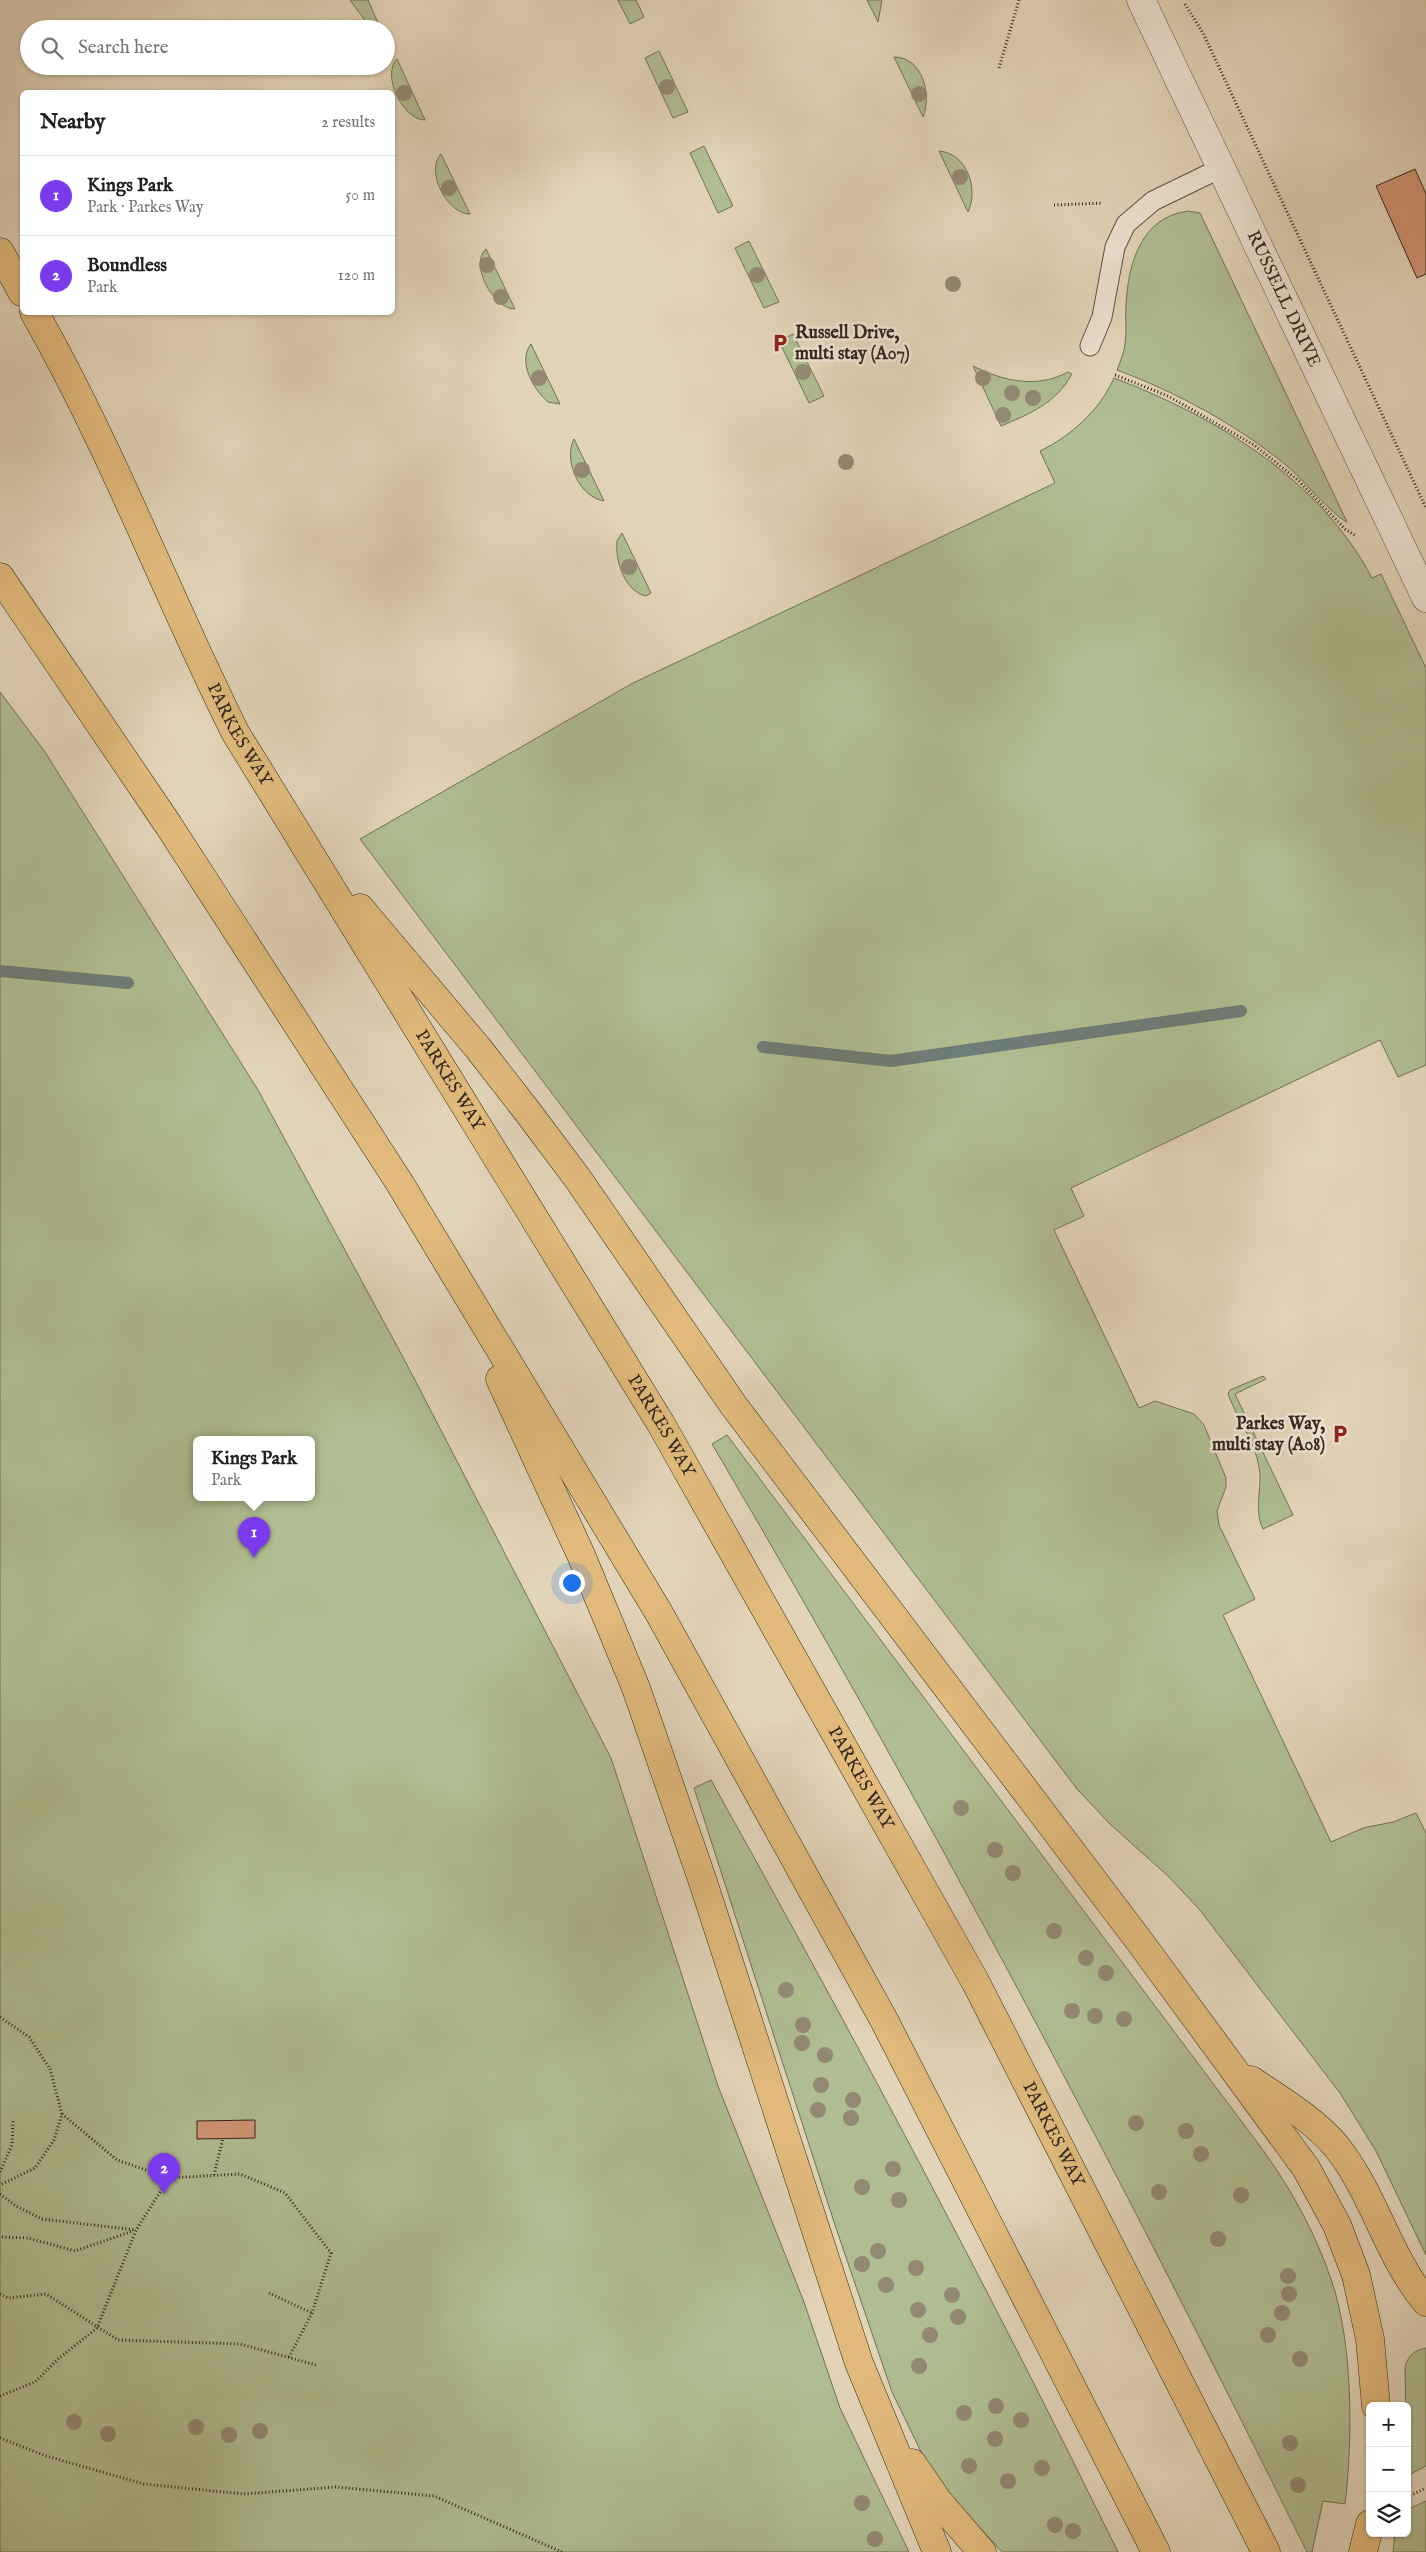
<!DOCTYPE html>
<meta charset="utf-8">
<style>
:root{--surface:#fff;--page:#f2f2f2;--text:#202124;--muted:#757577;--line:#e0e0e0;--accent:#7c3aed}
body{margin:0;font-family:"IM FELL English",serif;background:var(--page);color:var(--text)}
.controls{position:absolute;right:15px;bottom:15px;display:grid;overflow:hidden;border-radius:8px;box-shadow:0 1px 4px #0004}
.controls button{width:45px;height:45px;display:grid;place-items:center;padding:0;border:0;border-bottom:1px solid var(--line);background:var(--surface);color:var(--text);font:25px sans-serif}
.you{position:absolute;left:571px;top:1582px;width:18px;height:18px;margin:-12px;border:4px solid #fff;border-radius:50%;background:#1a73e8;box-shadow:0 0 0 8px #1a73e833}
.badge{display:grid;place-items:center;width:32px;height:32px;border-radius:50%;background:var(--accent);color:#fff;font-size:16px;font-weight:700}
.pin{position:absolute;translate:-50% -41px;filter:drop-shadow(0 1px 2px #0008)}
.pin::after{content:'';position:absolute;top:26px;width:18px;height:15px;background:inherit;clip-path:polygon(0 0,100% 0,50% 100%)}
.popup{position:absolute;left:193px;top:1436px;width:122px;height:65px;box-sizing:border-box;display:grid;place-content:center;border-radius:8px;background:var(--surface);filter:drop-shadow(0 1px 4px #0005);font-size:16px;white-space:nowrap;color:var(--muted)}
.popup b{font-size:19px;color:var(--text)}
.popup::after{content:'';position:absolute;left:50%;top:100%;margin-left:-10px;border:10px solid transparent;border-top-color:var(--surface)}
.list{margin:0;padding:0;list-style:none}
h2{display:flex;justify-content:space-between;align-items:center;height:65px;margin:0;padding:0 20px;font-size:21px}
h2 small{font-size:16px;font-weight:400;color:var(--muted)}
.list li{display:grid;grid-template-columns:32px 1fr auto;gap:15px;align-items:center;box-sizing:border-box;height:80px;padding:0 20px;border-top:1px solid var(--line)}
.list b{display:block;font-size:19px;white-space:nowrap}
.list p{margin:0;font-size:16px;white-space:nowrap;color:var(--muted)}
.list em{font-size:16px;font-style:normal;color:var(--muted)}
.icon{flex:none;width:28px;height:28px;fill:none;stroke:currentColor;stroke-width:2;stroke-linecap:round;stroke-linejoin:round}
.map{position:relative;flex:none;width:1426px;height:2552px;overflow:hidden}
.search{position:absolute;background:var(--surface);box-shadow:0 1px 4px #0004;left:20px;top:20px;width:375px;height:55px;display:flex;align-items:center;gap:12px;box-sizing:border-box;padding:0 18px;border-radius:28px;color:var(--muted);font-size:19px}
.panel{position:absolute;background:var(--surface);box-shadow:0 1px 4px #0004;left:20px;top:90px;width:375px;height:225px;border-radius:8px}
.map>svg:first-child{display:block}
</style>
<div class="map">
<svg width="1426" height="2552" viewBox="0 0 1426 2552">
<rect width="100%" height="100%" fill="#e2d4b9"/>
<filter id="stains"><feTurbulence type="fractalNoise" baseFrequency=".004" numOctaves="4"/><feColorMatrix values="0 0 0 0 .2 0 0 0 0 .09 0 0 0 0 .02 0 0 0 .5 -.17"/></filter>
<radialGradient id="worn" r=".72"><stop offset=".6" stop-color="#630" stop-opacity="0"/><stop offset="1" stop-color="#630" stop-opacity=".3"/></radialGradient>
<!-- green -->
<g fill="#b0bd92" stroke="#727258" fill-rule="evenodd">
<path d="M350,0H368L379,25L366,22Z"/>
<path d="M618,0H636L644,17L630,24Z"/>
<path d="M867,0H882L878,22Z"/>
<path d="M659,51L688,112L673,118L645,58Z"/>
<path d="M894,57C923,57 932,95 923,117Z"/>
<path d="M397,59L425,120C403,120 381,75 397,59Z"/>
<path d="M704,146L733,206L718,213L690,153Z"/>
<path d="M939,151C967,153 979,189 968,212Z"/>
<path d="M441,154L470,214C447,214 425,171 441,154Z"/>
<path d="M1188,211L1200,213L1347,522C1333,516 1301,477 1286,465C1237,425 1176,392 1117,370C1120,362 1124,353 1125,344C1127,331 1125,318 1126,305C1128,264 1141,217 1188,211Z"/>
<path d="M749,241L779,302L764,308L735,248Z"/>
<path d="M486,249L515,309C493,309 469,264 486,249Z"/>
<path d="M793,334L824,396L809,403L779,341Z"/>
<path d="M531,344L560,404L548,402C534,390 517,362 531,344Z"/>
<path d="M973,366C1003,381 1037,389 1068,372L1072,374C1056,403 1030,414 1001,426Z"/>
<path d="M1114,378C1216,417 1319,478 1372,578L1381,574L1426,668V1065L1398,1077L1380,1040L1071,1188L1084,1216L1054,1230L1139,1408L1155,1401L1194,1414L1204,1425L1226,1478V1487L1217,1511L1219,1525L1255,1599L1223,1615L1331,1842L1363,1828L1393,1822L1416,1813L1426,1833V2255L1376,2151L1340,2093L1199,1909L1168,1876L1110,1824L1077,1789L360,839L633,683L1055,483L1040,451C1071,436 1100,410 1114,378Z"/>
<path d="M574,439L604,501C579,497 563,460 574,439Z"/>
<path d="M622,533L651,593L646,596C624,591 615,560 617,541Z"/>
<path d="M0,692L45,752L258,1090L404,1359L611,1758L718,2086L804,2302L840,2408L909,2552H0ZM196,1439H312V1497H196Z"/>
<path d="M1263,1376L1266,1379L1235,1394L1293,1515L1263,1529C1253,1508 1263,1488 1259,1467C1255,1441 1237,1419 1228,1394L1230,1390Z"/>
<path d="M727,1435L1257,2142C1289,2185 1315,2231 1332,2282C1353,2345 1353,2438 1345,2504L1323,2501L1312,2552H1307C1121,2176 925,1805 712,1444Z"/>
<path d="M711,1780C853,2034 990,2291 1118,2552H1002L945,2490L925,2460L892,2392L835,2225L694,1788Z"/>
<path d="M1426,2348V2466L1407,2476L1405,2367C1408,2355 1415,2350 1426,2348Z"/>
<path d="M1426,2501V2552H1393L1395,2533H1407V2510Z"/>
</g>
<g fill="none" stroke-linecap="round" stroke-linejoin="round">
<!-- stream -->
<g stroke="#6e7d78" stroke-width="12">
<path d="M0,971L128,983"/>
<path d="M763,1047L891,1061L1241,1011"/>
</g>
</g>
<!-- building -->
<g fill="#d19474" stroke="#33261d">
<path d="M1415,169L1426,194V274L1417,278L1376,186Z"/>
<path d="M255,2120V2138L197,2139V2121Z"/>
</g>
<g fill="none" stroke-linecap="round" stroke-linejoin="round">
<!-- service casing -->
<g stroke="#5f5244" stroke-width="21">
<path id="service" d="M1090,346L1102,317L1115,247L1126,224L1153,201L1221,168"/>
</g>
<!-- minor casing -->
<g stroke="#5f5244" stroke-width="29">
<g id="minor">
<path id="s1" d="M1141,0L1426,598"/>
</g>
</g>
<!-- primary casing -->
<g stroke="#33261d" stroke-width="29">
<g id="primary">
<path d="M0,252L22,292"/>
<path id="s2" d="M34,312C111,447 166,593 235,732L661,1424L975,1981L1266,2552"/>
<path d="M0,577L169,826L399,1182L659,1613L884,2020L1156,2552"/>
<path d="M360,908L478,1048L527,1111L578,1179L734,1406L1140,1942L1306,2168L1337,2225L1356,2275L1370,2339L1376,2406"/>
<path d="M500,1379L581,1555L636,1688L703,1882L859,2363L937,2552"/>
<path d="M1251,2080C1280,2100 1313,2119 1336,2146C1374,2193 1387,2255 1426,2302"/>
<path d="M912,2463L938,2501L982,2552"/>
<path d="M1363,2552L1370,2524"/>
</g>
</g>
<!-- path -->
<g stroke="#33261d" stroke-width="3" stroke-dasharray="1 2.5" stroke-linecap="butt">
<path d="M1185,4L1203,33L1426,508"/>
<path d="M999,68L1019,0"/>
<path d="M1054,205L1103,203"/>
<path d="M1115,375L1168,396L1254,445L1299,481L1345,529L1356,536"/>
<path d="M0,2017L29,2037L50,2069L62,2114L54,2140L35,2168L0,2185"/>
<path d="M62,2114L117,2160L169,2178L240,2174L285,2193L331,2253L312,2313L289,2357"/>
<path d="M0,2172L12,2145L13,2121"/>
<path d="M214,2175L223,2138"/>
<path d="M0,2194L16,2206L42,2219L136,2230"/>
<path d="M2,2237L28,2238L75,2251L133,2231"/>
<path d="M269,2293L312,2313"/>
<path d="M0,2294L8,2298L46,2294L118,2340L240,2344L316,2365"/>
<path d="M0,2396L35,2382L58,2359L97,2328L136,2230L169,2178"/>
<path d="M0,2438L46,2456L144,2484L244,2494L336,2487L434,2496L562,2552"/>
<path d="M1407,2497L1426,2488"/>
</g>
<!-- service -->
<use href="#service" stroke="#ece3d2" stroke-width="19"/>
<!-- minor -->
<use href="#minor" stroke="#ece3d2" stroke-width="28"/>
<!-- primary -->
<use href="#primary" stroke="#e1ba7c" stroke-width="28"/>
</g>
<!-- trees -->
<g fill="#938973">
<circle cx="667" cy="87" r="8"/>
<circle cx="404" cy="93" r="8"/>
<circle cx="919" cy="94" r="8"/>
<circle cx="960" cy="177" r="8"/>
<circle cx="449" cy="188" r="8"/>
<circle cx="487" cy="265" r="8"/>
<circle cx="757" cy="275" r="8"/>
<circle cx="953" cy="284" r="8"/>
<circle cx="501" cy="297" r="8"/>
<circle cx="803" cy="372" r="8"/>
<circle cx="539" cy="378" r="8"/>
<circle cx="983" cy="378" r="8"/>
<circle cx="1012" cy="393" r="8"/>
<circle cx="1033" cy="398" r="8"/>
<circle cx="1003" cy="415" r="8"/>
<circle cx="846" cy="462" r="8"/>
<circle cx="582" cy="470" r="8"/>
<circle cx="629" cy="567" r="8"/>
<circle cx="961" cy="1808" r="8"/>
<circle cx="995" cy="1850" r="8"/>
<circle cx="1013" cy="1873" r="8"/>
<circle cx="1054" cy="1931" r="8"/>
<circle cx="1086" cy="1958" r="8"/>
<circle cx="1106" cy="1973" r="8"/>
<circle cx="786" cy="1990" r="8"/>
<circle cx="1072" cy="2011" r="8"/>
<circle cx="1095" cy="2016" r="8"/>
<circle cx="1124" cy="2019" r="8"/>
<circle cx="803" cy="2025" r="8"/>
<circle cx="802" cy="2043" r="8"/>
<circle cx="825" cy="2055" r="8"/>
<circle cx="821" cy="2085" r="8"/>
<circle cx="853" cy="2100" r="8"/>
<circle cx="818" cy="2110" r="8"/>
<circle cx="851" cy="2118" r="8"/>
<circle cx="1136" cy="2123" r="8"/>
<circle cx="1186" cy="2131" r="8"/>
<circle cx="1201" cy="2154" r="8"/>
<circle cx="893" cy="2169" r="8"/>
<circle cx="862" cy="2187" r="8"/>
<circle cx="1159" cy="2192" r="8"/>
<circle cx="1241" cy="2195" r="8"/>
<circle cx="899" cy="2200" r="8"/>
<circle cx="1218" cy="2239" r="8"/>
<circle cx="878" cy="2251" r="8"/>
<circle cx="862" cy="2264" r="8"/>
<circle cx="916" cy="2268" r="8"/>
<circle cx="1288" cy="2276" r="8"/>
<circle cx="886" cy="2285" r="8"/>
<circle cx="1289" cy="2294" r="8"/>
<circle cx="952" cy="2295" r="8"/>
<circle cx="918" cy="2310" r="8"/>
<circle cx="1282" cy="2313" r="8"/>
<circle cx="958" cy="2317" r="8"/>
<circle cx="930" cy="2335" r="8"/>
<circle cx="1268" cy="2335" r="8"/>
<circle cx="1300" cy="2359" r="8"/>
<circle cx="919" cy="2366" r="8"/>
<circle cx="996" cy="2406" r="8"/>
<circle cx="964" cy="2413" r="8"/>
<circle cx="1021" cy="2420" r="8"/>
<circle cx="74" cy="2422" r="8"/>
<circle cx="196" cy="2427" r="8"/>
<circle cx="260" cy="2431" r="8"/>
<circle cx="108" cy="2434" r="8"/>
<circle cx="229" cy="2435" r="8"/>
<circle cx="995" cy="2439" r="8"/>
<circle cx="1290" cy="2443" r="8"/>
<circle cx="969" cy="2466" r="8"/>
<circle cx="1042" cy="2468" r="8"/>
<circle cx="1008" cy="2481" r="8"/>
<circle cx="1298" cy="2485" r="8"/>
<circle cx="862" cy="2503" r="8"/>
<circle cx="1055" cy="2525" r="8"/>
<circle cx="1073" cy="2531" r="8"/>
<circle cx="875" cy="2539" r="8"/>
</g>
<!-- icons -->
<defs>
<g id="parking-bare" transform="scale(1.5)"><path d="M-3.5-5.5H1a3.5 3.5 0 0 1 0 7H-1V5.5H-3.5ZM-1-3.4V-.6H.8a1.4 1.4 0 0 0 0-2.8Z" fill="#8f2418" stroke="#ece3d2" stroke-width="2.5" paint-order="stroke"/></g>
</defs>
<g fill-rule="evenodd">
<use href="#parking-bare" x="780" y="343"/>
<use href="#parking-bare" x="1340" y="1434"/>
</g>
<g text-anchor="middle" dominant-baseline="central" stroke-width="5" stroke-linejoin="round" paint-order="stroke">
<!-- street labels -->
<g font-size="18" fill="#33261d" stroke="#ece3d2">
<text stroke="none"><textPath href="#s1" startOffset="331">RUSSELL DRIVE</textPath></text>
<text stroke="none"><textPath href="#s2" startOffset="470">PARKES WAY</textPath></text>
<text stroke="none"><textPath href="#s2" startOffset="875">PARKES WAY</textPath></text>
<text stroke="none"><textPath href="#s2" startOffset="1280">PARKES WAY</textPath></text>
<text stroke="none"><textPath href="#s2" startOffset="1685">PARKES WAY</textPath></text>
<text stroke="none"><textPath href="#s2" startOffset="2090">PARKES WAY</textPath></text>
</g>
<!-- poi labels -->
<g font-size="18" font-weight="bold" fill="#33261d" stroke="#ece3d2" text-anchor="start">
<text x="795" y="333">Russell Drive,<tspan x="795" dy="21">multi stay (A07)</tspan></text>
<text x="1325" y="1424" text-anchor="end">Parkes Way,<tspan x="1325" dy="21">multi stay (A08)</tspan></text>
</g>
</g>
<rect width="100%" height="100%" filter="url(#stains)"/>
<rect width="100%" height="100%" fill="url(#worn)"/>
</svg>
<div class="controls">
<button>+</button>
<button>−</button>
<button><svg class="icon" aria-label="layers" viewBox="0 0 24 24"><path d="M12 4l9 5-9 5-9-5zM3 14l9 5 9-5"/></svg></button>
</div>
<div class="you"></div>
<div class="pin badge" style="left:254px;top:1558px">1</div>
<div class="popup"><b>Kings Park</b>Park</div>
<div class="pin badge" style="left:164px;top:2194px">2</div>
<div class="search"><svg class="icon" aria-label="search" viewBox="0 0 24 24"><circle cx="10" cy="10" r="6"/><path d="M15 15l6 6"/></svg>Search here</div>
<section class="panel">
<h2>Nearby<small>2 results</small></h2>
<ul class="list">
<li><span class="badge">1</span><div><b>Kings Park</b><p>Park · Parkes Way</p></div><em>50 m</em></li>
<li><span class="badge">2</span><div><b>Boundless</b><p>Park</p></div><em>120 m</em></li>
</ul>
</section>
</div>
